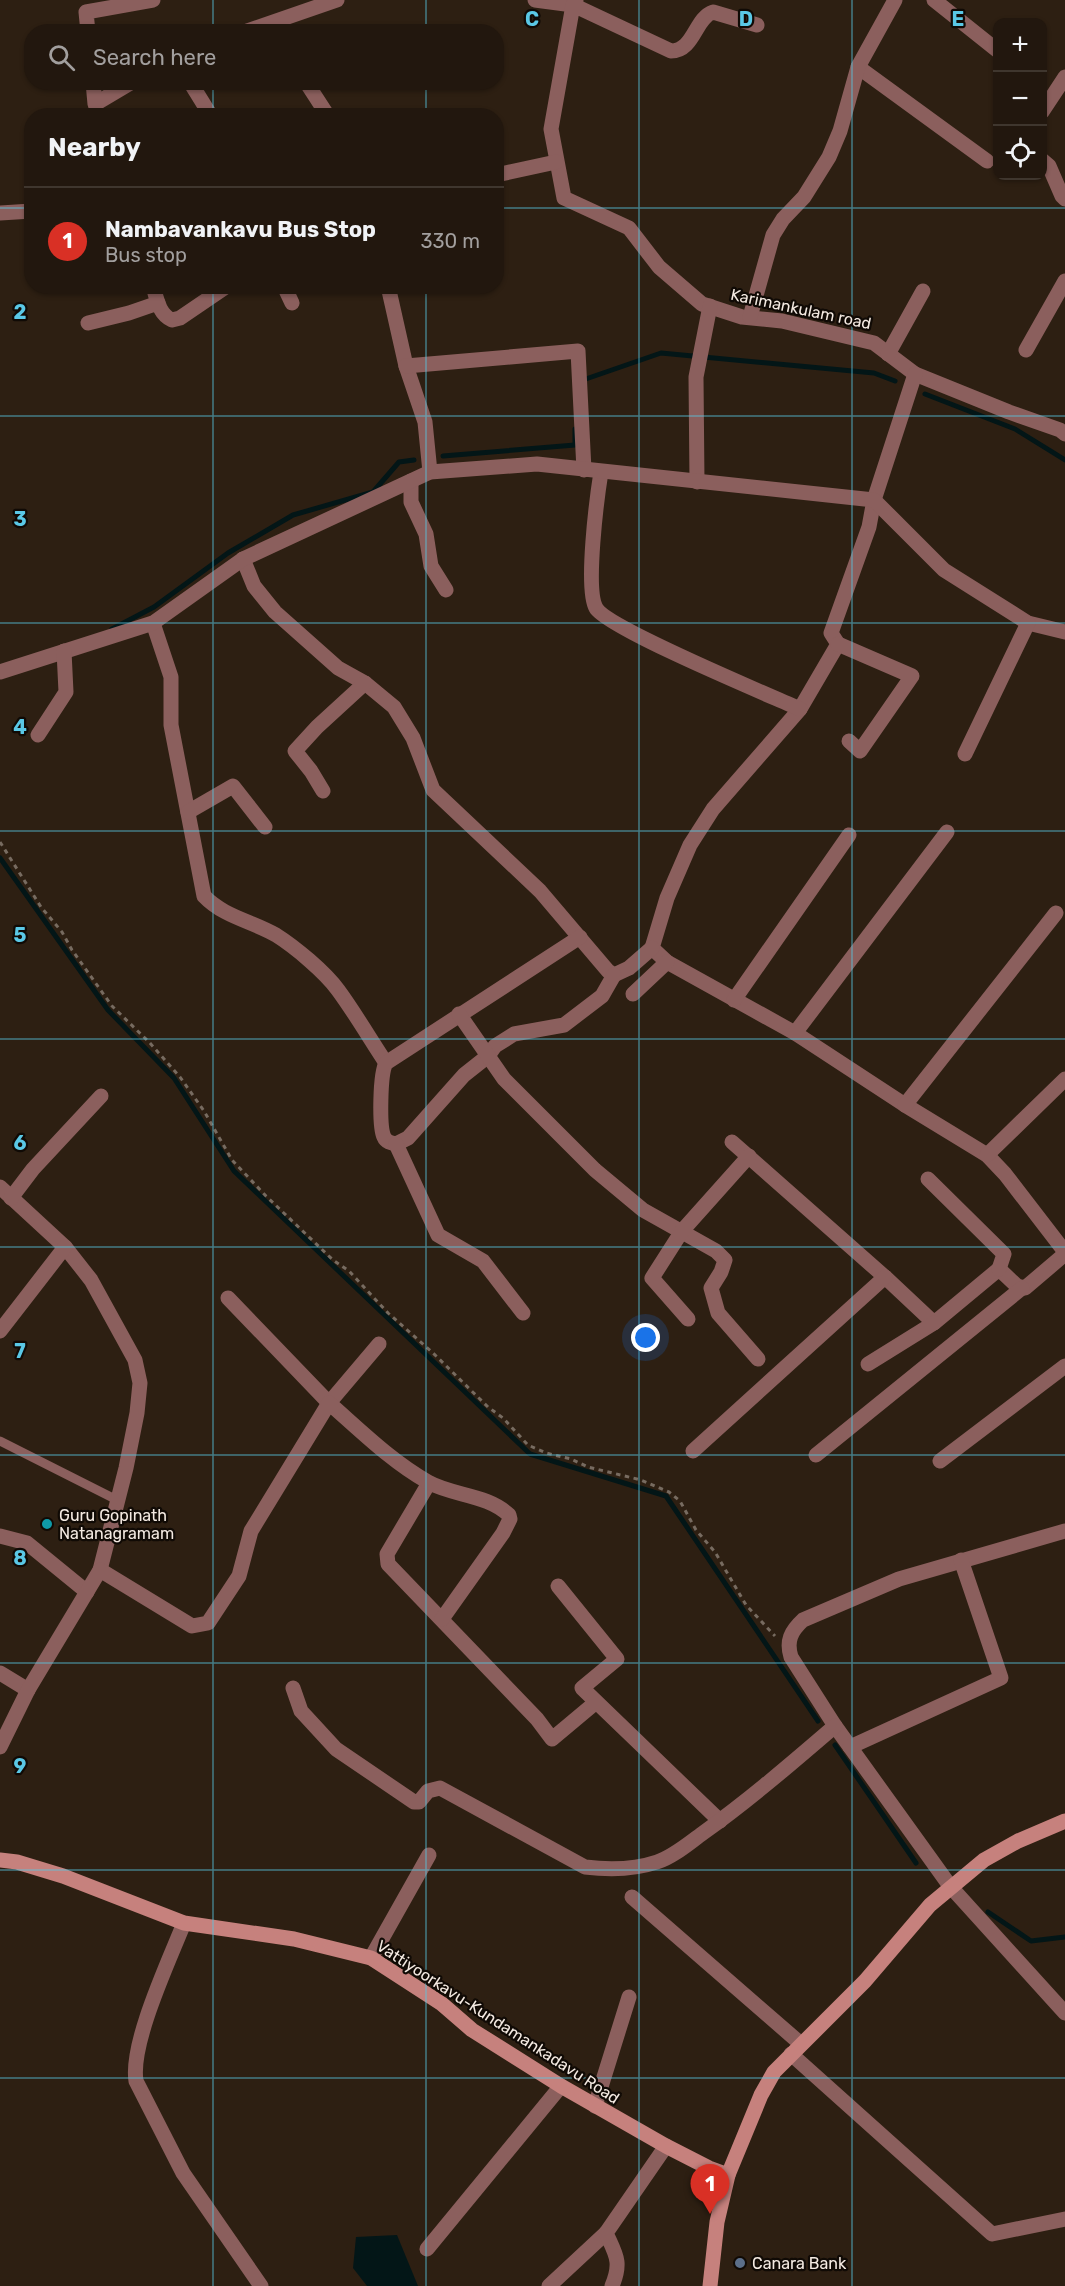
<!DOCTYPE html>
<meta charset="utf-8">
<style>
:root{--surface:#22170e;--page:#2e241c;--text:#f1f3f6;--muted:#a29f9e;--line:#3f362e;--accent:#d93025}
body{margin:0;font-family:Rubik,sans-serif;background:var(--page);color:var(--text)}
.controls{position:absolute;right:18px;top:18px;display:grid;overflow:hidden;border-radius:12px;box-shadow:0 2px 4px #0004}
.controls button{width:54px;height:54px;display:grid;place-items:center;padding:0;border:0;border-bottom:2px solid var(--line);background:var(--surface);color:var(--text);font:30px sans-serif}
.you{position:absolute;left:646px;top:1338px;width:21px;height:21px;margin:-15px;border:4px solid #fff;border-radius:50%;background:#1a73e8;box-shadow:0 0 0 9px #1a73e833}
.badge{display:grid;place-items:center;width:39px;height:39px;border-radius:50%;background:var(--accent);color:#fff;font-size:20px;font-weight:700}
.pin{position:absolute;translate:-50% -50px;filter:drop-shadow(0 2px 3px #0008)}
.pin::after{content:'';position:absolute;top:32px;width:21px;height:18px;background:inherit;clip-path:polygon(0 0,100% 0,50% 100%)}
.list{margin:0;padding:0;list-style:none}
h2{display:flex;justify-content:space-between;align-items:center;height:78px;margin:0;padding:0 24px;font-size:26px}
h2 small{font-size:20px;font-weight:400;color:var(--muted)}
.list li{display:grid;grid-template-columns:39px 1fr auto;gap:18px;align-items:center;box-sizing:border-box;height:108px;padding:0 24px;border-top:2px solid var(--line)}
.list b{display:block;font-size:22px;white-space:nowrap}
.list p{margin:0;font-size:20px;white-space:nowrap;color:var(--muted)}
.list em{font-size:20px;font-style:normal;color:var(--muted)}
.icon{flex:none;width:33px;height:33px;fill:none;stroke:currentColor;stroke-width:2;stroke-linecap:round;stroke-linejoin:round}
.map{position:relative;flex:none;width:1065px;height:2286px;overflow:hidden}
.search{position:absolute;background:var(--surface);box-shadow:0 2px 4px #0004;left:24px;top:24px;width:480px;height:66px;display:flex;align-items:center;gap:15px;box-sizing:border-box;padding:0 21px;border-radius:24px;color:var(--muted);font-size:22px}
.panel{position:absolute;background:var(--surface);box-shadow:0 2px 4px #0004;left:24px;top:108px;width:480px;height:186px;border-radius:24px}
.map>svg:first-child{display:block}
</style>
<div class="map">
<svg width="1065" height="2286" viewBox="0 0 1065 2286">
<rect width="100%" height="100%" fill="#2d1f12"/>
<!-- water -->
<path fill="#031617" d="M397,2235L418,2286H367L353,2268L356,2237Z"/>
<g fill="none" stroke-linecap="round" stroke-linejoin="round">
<!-- stream -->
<g stroke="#031617" stroke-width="5">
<path d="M580,381L661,353L874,373L895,381"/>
<path d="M925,394L1015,429L1065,460"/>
<path d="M443,456L575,445V429"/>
<path d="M112,629L154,607L228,553L293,515L373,492L399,462L414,460"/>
<path d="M0,858L108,1010L174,1078L234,1171L530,1454L666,1496L818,1721"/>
<path d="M835,1745L916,1863"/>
<path d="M988,1912L1031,1941L1065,1937"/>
</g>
<!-- path -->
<path stroke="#776b60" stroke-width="3" stroke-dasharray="4.5 4.5" stroke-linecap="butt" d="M0,842L41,907L62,932L72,950L112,1006L149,1042L180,1077L204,1111L232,1160L266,1196L333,1260L349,1271L388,1313L433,1353L488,1407L503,1418L528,1445L546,1453L571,1459L588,1467L641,1480L669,1492L680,1501L696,1530L715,1552L746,1605L775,1636"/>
<!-- lane -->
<path stroke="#8b5f5d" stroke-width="9" d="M0,1441L117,1500"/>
<!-- street -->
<g stroke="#8b5f5d" stroke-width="15">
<path d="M535,0L573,5L576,0"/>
<path d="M934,0L998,51"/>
<path d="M757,25L713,12C695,18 694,51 671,51L573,5L551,129L564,198L629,228L659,267L702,304L742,317L782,321L874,343L915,374L1009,412L1060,430L1065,434"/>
<path d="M88,32L86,12L153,0"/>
<path d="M244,32L337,0"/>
<path d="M858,67L987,161"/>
<path d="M93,82L95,104L132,82"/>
<path d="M190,82L211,116"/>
<path d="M306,82L328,116"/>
<path d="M1042,112L1065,77"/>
<path d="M1042,160L1049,166L1062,196L1065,199"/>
<path d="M496,175L556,162"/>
<path d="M0,213L32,211"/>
<path d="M153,286C157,300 159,314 172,320L180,318L227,286"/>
<path d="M284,286L292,303"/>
<path d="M388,286L406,366L425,422L430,472"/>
<path d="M750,317L773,235L783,219L804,197L829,157L840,131L858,67L895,0"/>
<path d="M88,323L129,313L158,303"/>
<path d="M1026,350L1065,281"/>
<path d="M888,354L923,291"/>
<path d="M406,366L578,351L584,470"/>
<path d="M915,374L874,500L869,527L831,633L838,644L800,709L713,809L690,845L667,898L652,948L667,962L795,1033L905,1105L987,1155L1005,1174L1065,1252"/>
<path d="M601,472C597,497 585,589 596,608C607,628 769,695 800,709"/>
<path d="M411,481V502L426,534L431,566L446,590"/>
<path d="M697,482L696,377L710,306"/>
<path d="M243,559L254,586L275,612L338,668L365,683L394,707L413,738L433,790L540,891L608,971L614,975L629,968L652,948"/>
<path d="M153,623L171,677V725L204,896C224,917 252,921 276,935C295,947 325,972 338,990C355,1013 370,1039 386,1063"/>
<path d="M838,644L912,676L860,751L849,741"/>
<path d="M0,672L153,623L243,559L430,472L537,464L874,500L944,570L1028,623L1065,632"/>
<path d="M38,735L66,692L64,651"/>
<path d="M965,754L1028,623"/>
<path d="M323,791L311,771L295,751L317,727L365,683"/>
<path d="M188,812L233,786L265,827"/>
<path d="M580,937L386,1063C380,1073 379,1127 384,1137C386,1142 391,1143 396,1144L408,1138L464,1075L488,1056L495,1046L514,1034L564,1025L602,996L614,975"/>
<path d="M633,994L667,962"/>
<path d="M734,1000L849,835"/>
<path d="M459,1014L504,1079L595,1170L643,1210L716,1251L725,1260L721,1272L711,1288L718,1313L758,1359"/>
<path d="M795,1033L947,832"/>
<path d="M905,1105L1056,913"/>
<path d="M732,1142L885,1277L934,1323L999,1269L1017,1286L1025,1288L1065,1254"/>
<path d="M396,1144L438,1235L483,1261L523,1313"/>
<path d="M987,1155L1065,1079"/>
<path d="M928,1179L1004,1254L999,1269"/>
<path d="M0,1187L65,1247L91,1280L135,1360L140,1383L137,1413L126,1468L100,1570"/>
<path d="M11,1198L33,1169L101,1096"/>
<path d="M228,1298L329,1403L379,1344"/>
<path d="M688,1319L652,1278L682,1231L749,1156"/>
<path d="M0,1331L65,1247"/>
<path d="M868,1364L934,1323"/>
<path d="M693,1451L885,1277"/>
<path d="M816,1455L1022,1288"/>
<path d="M940,1461L1065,1366"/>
<path d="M429,1483L387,1554L388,1564L537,1719L552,1739L595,1703"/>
<path d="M1065,1531L899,1579L803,1620C791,1631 786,1641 791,1657L835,1726L950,1886L1065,2013"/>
<path d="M0,1536L27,1543L87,1592"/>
<path d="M558,1586L617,1659L582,1688L720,1821"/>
<path d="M0,1673L28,1690"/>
<path d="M293,1688L301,1711L336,1749L414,1802H419L428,1791L440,1788L585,1867C609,1870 633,1870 657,1862C673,1857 689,1843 703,1833C749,1800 792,1763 835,1726"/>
<path d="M0,1747L28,1690L100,1570L192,1626L208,1623L239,1576L251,1531L329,1403C361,1431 391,1461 428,1482C453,1496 487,1494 509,1515L510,1519L503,1533L442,1619"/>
<path d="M850,1747L1001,1678L961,1560"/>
<path d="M632,1897L801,2044"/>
<path d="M184,1923C169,1961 130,2043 136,2081L183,2173L261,2286"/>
<path d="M371,1958L429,1855"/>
<path d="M791,2054L992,2234L1065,2219"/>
<path d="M595,2106L629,1997"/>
<path d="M427,2249L561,2086"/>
<path d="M549,2286L606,2233"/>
<path d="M612,2286C622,2262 616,2255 606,2233L666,2146"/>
</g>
<!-- secondary -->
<g stroke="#c6817d" stroke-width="15">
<path d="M0,1860L17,1862L63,1876L184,1923L294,1939L371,1958L442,2004L472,2030L561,2086L666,2146L709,2168L728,2175L761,2095L774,2072L865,1981L930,1905L984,1860L1018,1841L1065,1821"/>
<path d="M710,2286L717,2222L728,2175"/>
</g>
</g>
<!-- grid -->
<path fill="none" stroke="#5ac8e6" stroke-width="1.5" stroke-opacity="0.55" d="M213,0V32M426,0V32M639,0V2286M852,0V2286M213,82V116M426,82V116M0,208H32M496,208H1065M213,286V2286M426,286V2286M0,416H1065M0,623H1065M0,831H1065M0,1039H1065M0,1247H1065M0,1455H1065M0,1663H1065M0,1870H1065M0,2078H1065"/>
<!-- markers -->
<circle fill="#0f9aa8" stroke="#100a05" stroke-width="2" cx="47" cy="1524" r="6"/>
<circle fill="#5c6f8a" stroke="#100a05" stroke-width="2" cx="740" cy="2263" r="6"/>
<g text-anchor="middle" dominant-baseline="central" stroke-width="4.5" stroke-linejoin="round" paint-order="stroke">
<!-- street labels -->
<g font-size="16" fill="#f4eae2" stroke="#100a05">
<text transform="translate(801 309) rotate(12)">Karimankulam road</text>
<text transform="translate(498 2022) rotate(33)">Vattiyoorkavu-Kundamankadavu Road</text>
</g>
<!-- poi labels -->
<g font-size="16" fill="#f4eae2" stroke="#100a05" text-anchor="start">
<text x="59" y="1515">Guru Gopinath<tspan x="59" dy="18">Natanagramam</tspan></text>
<text x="752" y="2263">Canara Bank</text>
</g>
</g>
<g font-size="20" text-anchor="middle" font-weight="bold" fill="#5ac8e6" stroke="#100a05" stroke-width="4.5" stroke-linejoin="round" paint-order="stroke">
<text x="532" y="26">C</text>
<text x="746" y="26">D</text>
<text x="958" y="26">E</text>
<text x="20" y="319">2</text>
<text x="20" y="526">3</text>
<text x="20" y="734">4</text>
<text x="20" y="942">5</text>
<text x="20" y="1150">6</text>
<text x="20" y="1358">7</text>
<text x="20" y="1565">8</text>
<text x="20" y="1773">9</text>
</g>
</svg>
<div class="controls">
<button>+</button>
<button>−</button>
<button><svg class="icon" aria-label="locate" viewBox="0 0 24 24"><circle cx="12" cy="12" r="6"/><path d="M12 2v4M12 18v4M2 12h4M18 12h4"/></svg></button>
</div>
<div class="you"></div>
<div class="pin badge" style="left:710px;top:2214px">1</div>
<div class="search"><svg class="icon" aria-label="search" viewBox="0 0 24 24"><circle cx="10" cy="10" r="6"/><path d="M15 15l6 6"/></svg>Search here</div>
<section class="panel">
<h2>Nearby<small></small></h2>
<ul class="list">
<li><span class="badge">1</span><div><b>Nambavankavu Bus Stop</b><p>Bus stop</p></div><em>330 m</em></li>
</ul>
</section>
</div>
